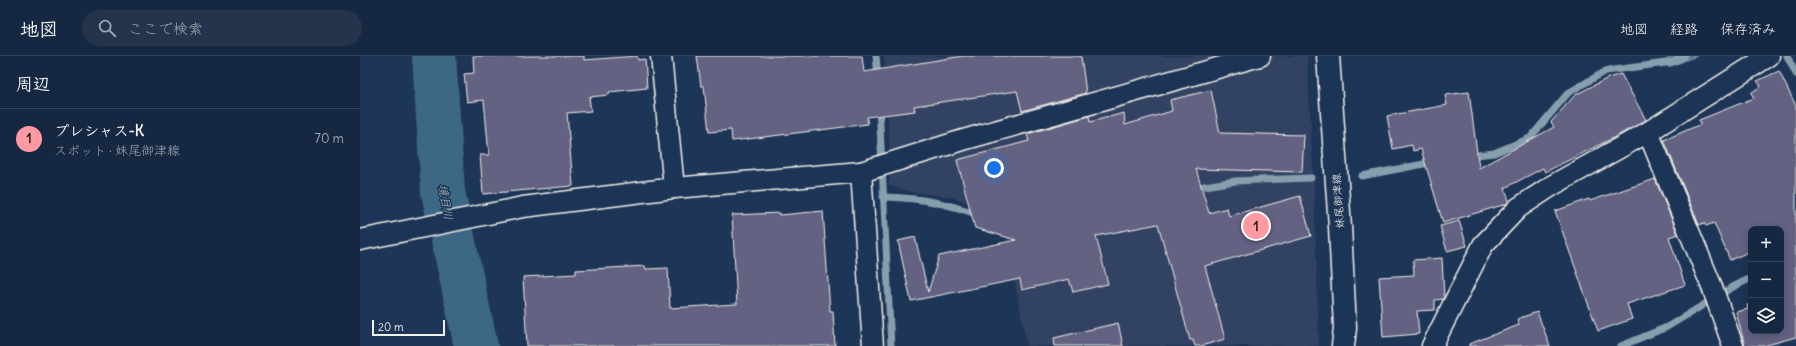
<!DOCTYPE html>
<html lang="ja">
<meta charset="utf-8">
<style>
:root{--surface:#162841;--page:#23344c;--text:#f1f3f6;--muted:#9ea6b1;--line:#35445a;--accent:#ff9aa2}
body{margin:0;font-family:Delius,"Klee One",sans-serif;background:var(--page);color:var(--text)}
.controls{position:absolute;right:12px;bottom:12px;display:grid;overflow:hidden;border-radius:8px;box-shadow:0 2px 10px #0003}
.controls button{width:36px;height:36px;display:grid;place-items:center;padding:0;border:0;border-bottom:1px solid var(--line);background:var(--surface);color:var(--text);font:20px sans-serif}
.scale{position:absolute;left:12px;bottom:10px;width:73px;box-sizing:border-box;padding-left:4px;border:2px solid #f4f1e8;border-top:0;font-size:11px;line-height:14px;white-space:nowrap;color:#f4f1e8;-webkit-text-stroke:3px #1d3557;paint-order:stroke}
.you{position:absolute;left:634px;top:112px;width:14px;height:14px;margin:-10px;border:3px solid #fff;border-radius:50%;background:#1a73e8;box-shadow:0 0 0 6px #1a73e833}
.badge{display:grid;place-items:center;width:26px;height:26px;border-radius:50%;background:var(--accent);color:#111;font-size:13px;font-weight:700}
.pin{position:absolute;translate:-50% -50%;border:2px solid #fff;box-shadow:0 1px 4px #0006}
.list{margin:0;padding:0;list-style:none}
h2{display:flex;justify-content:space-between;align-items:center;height:52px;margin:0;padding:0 16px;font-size:17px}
h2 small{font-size:13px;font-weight:400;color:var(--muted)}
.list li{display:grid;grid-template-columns:26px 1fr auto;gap:12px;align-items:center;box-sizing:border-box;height:60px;padding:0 16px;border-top:1px solid var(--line)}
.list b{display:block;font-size:15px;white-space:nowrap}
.list p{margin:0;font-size:13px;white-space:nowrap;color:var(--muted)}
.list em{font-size:13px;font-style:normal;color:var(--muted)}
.icon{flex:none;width:22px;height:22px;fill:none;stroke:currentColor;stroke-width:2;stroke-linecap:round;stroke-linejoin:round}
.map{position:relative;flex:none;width:1436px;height:290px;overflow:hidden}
header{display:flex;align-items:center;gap:24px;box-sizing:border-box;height:56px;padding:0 20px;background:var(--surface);border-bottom:1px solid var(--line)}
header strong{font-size:19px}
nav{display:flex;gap:22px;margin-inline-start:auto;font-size:14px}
.search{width:280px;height:36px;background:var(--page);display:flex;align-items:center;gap:10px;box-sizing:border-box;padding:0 14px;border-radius:22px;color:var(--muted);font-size:15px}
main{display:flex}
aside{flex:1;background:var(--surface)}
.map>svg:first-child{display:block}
</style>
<header>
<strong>地図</strong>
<div class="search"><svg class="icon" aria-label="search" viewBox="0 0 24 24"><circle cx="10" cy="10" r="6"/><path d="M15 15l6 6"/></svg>ここで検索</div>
<nav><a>地図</a><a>経路</a><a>保存済み</a></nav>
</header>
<main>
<aside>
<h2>周辺<small></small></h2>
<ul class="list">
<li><span class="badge">1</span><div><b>プレシャス-K</b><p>スポット · 妹尾御津線</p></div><em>70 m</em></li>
</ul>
</aside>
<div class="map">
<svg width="1436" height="290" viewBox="0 0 1436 290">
<rect width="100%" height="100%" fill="#1d3557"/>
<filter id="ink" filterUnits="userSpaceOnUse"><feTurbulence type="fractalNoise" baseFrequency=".025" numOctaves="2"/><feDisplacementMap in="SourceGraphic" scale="8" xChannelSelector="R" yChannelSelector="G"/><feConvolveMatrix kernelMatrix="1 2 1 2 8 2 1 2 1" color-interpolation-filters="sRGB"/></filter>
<g filter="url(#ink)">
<!-- built -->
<path fill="#324264" d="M524,0H947L954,131L959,290H667L642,159L592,141L551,136L528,129L531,117Z"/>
<!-- water -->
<path fill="#3e6885" stroke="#879fad" d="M1313,0H1337L1308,11L1306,4Z"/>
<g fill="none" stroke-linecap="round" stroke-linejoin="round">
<!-- stream -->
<g stroke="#879fad" stroke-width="7">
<path d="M516,0L518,22"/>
<path d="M1427,0L1436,18"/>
<path d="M519,50L531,290"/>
<path d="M1108,100L1134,97L1170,82L1208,37L1246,15L1313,6L1325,0"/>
<path d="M1002,120L1074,106"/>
<path d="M833,132L875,125L951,122"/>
<path d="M523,141C559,142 584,146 619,159"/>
<path d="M1261,290L1307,271L1373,231L1391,222"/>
</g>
<!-- river -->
<path stroke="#3e6885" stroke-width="44" d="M74,0L83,136L116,290"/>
</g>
<!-- building -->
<g fill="#646283" stroke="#f4f1e8">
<path d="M113,0H224V4L277,0L278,4L285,3L287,32L249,36V39L229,41L231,55L207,57L213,130L123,138L120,99H129L124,44L107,46L104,18L114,17Z"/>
<path d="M337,0H502L504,16L603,0H721L726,37L662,55L657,35L554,50L555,55L507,61L508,68L372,85L371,74L349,76L344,30H341Z"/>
<path d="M1419,15L1436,50V281L1403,290H1385L1376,256L1388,253L1387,249L1391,248V275H1421V173H1391V195L1370,204L1354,167L1346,170L1344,167L1339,169L1304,84L1341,68L1339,64L1394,42L1391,37L1401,30L1397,25Z"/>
<path d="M1261,18L1286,64L1257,80L1185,116L1183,112L1145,132L1149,145L1146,148L1083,167L1061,93L1053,95L1052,89L1033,93L1027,60L1087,49L1085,39L1109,36L1119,112L1194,71L1191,66L1215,39L1248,22Z"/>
<path d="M851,34L860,77L944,79L942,116L836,113L849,157L867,152L869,160L940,140L951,180L845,210L865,283L841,290H835L833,284H830L798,168L736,180L748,228L713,236L709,223L662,234L660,223L551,245L538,185L555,181L568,236L579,200L656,184L615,172L597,104L669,85L667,78L729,60L730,66L764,57L765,69L812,55L810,44Z"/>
<path d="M1295,123L1318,178L1309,181L1325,229L1267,248L1272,263L1238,275L1195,155L1229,143L1230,145Z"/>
<path d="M463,155L470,255H473L475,290H167L163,221L216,218V214L285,210L286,213L308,212L310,252L377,248L372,159L420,157V159Z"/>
<path d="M1099,165L1107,190L1087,195L1080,170Z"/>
<path d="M1082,202L1084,241L1083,243L1075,244V254L1057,255L1059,278L1023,281L1019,221L1054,219L1053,204Z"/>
<path d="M1177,256L1190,290H1109V288L1159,269L1157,263Z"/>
<path d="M758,267L763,290H695L694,282Z"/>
</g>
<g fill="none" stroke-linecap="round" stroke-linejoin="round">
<!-- street casing -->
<g stroke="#f4f1e8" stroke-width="23">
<g id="street">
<path d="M301,0L314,132"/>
<path d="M1288,76L1352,231L1373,290"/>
<path d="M501,116L513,290"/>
<path d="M0,184L163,151L314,132L501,116L603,84L900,0"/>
<path d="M1072,290L1123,189L1158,152L1193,129L1288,76L1409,0"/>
</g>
</g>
<!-- primary casing -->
<g stroke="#f4f1e8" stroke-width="25">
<path id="primary" d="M968,0L980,171L985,272L983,290"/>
</g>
<!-- street -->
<use href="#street" stroke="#1d3557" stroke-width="20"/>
<!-- primary -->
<use href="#primary" stroke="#1d3557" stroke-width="22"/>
</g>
</g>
<g text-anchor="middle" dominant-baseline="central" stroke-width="3" stroke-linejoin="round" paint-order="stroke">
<!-- street labels -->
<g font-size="11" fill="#f4f1e8" stroke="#1d3557">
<text transform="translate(978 145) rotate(-94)">妹尾御津線</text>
</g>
<!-- water labels -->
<g font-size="12" font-style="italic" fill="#b4c1c5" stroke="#1d3557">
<text transform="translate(86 146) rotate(80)">境目川</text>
</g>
</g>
</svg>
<div class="controls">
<button>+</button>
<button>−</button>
<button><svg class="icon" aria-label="layers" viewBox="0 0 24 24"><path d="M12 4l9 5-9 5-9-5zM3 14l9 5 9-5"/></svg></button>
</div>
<div class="scale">20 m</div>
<div class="you"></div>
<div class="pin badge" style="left:896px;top:170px">1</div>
</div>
</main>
